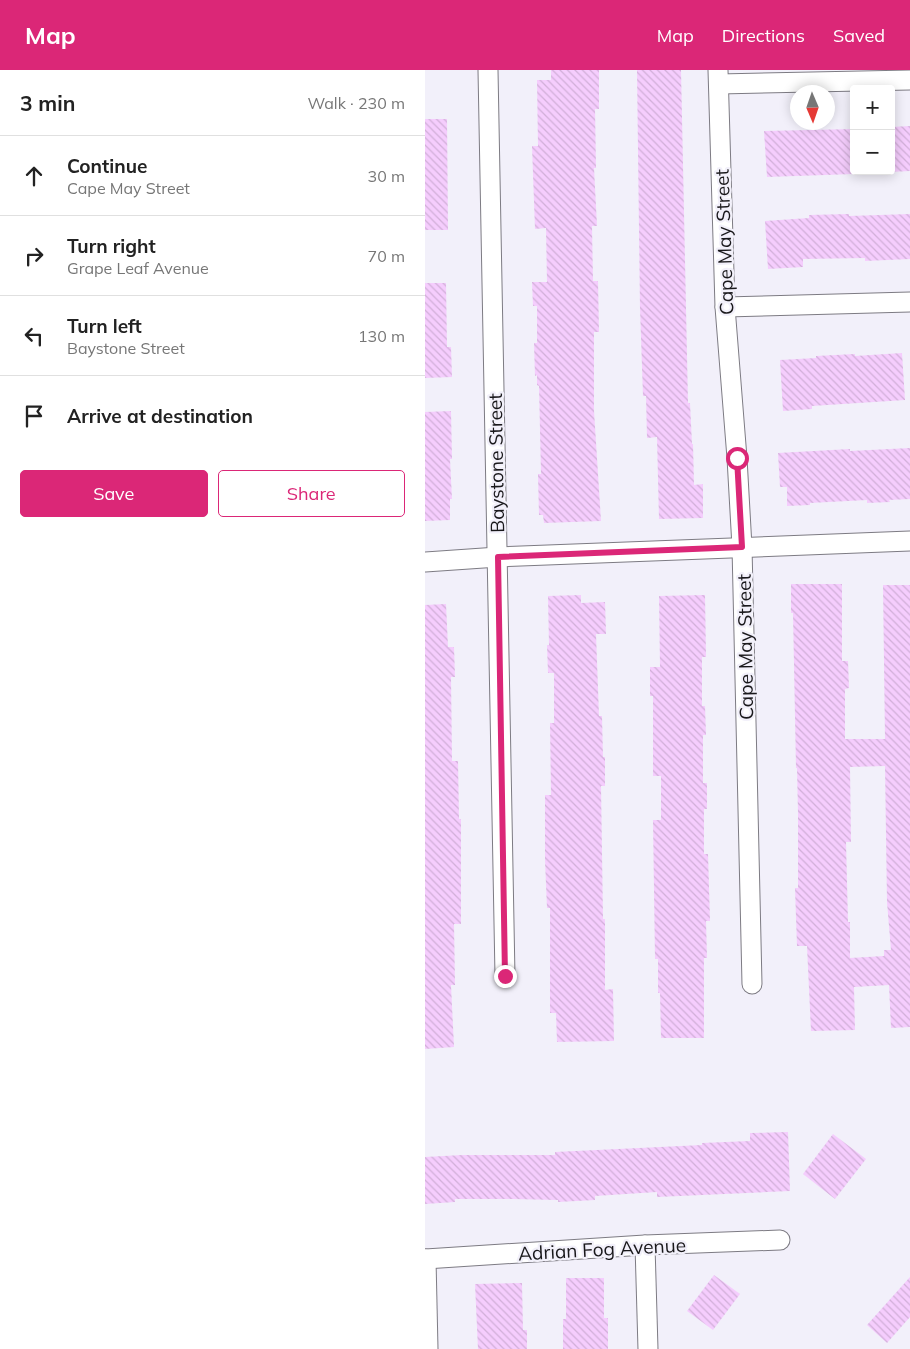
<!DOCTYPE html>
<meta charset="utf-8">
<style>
:root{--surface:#fff;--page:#f2f2f2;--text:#222;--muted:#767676;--line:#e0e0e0;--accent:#db2777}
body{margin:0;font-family:Mulish,sans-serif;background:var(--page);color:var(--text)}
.controls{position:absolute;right:15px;top:15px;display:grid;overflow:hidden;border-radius:5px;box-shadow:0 2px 12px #0003}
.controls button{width:45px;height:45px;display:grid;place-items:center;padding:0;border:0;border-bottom:1px solid var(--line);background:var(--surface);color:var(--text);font:25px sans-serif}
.compass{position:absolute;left:365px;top:15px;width:45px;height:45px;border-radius:50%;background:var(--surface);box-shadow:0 2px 12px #0003;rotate:178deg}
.stop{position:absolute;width:15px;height:15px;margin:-11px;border:4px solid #db2777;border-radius:50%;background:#fff}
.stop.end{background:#db2777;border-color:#fff;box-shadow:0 1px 5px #0008}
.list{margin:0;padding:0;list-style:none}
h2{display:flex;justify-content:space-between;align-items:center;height:65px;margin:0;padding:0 20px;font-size:21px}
h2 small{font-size:16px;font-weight:400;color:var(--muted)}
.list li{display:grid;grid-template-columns:32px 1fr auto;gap:15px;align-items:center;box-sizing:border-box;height:80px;padding:0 20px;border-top:1px solid var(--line)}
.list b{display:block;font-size:19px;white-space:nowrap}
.list p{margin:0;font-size:16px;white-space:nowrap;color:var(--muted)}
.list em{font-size:16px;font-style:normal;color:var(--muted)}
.actions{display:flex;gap:10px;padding:15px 20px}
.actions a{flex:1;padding:11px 0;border:1px solid var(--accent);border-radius:5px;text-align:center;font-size:18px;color:var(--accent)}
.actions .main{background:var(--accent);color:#fff}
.icon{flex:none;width:28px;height:28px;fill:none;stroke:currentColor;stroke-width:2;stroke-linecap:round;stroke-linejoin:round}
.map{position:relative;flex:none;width:485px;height:1279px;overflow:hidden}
header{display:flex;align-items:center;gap:30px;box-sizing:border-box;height:70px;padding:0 25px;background:var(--accent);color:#fff}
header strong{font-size:24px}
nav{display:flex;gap:28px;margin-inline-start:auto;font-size:18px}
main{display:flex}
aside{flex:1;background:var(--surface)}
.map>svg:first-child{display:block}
</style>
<header>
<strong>Map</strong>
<nav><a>Map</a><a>Directions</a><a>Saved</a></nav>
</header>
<main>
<aside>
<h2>3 min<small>Walk · 230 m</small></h2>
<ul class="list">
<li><svg class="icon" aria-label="ahead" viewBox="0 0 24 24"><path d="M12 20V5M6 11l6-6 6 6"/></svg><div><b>Continue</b><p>Cape May Street</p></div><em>30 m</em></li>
<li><svg class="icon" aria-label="right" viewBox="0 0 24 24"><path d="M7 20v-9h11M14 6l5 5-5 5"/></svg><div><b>Turn right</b><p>Grape Leaf Avenue</p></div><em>70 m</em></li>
<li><svg class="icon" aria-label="left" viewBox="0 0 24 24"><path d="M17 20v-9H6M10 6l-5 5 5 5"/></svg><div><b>Turn left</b><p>Baystone Street</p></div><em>130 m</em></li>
<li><svg class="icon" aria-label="arrive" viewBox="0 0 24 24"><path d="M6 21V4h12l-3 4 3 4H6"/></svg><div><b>Arrive at destination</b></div></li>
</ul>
<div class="actions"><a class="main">Save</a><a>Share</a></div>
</aside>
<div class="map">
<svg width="485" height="1279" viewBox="0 0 485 1279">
<defs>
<pattern id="building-back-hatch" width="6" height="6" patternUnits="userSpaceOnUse" patternTransform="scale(1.25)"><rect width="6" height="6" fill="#f5cdfd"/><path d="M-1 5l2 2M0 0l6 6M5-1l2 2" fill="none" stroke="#d1afd8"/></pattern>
</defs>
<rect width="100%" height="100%" fill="#f2f0fa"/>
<!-- building -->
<g fill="url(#building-back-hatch)" fill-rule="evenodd">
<path d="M126,0H174V39H170L171,98H169L172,156H167L168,211H173L174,262H169V341L176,451L119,453L118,445H114L113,404H116L114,316L112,315V305L110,306L109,273H112V236H108L107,212H122L121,158L110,159L107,76H113L112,10H126Z"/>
<path d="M212,0H256L263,333H265L267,374H268L269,415L278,414V448L234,449L232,367L222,368L221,326H218L215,238Z"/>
<path d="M0,49H22L23,160H0Z"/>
<path d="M485,56V101L466,102V57Z"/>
<path d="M429,59V104L342,107L339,61Z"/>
<path d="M424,144V146L485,144V189L440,191V188L378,189V197L343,199L340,151L384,148V145Z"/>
<path d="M0,213H21L22,277H26L27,307L0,308Z"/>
<path d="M477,283L480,330L387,336V339L358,341L355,290L391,288V286L430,284V286Z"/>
<path d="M26,341L27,389H25L27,429H25V450L0,451V342Z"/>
<path d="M485,378V429L464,430L465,432L442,433V430L385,433V435L362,436V417H355L353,383L425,379V381Z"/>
<path d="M366,514H417V591H423L424,618L420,619V669H460L458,515H485V957L466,958L464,915L429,917L430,960L386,961L382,876H372L370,818H373V743L372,698H371L368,543H366ZM460,696L462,832L466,880H459V886L425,888V852H423L421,772H426L425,697Z"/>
<path d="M156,525V533L180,532L181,564H171L174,646H177L178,687H180V716H176L178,849H180V920L188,919L189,971L132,972L131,943H125V838H122L120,790V725H126L125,653H129V603H123L122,575H124L123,526Z"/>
<path d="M280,525L281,587H277V636H280L281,665H278V713H282V739H279V784H283L285,851H281L282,888H279V968H236L235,923H233V889H230L228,750H236V706H228V626H225V597H235L234,526Z"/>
<path d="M21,534L23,577H29L30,607H26L27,691H33L34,749H36V854H29L30,915H26L29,977L0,979V535Z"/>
<path d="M363,1062L365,1121L232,1127V1122L170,1126V1130L133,1132V1130L87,1129H30V1132L0,1134V1087L37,1085H130V1082L277,1075V1073L325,1071V1063Z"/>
<path d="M408,1064L441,1089L410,1129L378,1104Z"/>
<path d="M289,1205L315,1224L288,1260L262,1241Z"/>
<path d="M485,1207V1247L462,1273L442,1255Z"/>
<path d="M141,1208H179V1248H183V1279H138V1249H141Z"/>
<path d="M97,1213L98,1260H102V1279H53L50,1214Z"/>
</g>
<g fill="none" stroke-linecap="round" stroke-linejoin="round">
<!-- street casing -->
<g stroke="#7d7b83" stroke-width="21">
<g id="street">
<path d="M63,0L80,906"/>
<path d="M293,0L300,237L312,388L317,477L327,914"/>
<path d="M294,14L485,10"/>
<path d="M300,237L485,232"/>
<path d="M0,492L73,487L485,471"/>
<path d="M220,1175L223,1279"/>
<path d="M0,1189L220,1175L355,1170"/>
<path d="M1,1189L3,1279"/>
</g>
</g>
<!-- street -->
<use href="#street" stroke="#fff" stroke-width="19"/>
</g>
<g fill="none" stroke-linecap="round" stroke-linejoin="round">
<!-- route -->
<path stroke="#db2777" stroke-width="6" d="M80,906L73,487L317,477L312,388"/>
</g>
<g text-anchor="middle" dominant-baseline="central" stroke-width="4.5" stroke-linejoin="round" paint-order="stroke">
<!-- street labels -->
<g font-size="19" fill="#19181b" stroke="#f2f0fa">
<text transform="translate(299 172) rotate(-92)">Cape May Street</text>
<text transform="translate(71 393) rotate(-91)">Baystone Street</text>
<text transform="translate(320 577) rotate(-91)">Cape May Street</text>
<text transform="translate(177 1179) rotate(-3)">Adrian Fog Avenue</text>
</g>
</g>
</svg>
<div class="controls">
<button>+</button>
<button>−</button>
</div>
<svg class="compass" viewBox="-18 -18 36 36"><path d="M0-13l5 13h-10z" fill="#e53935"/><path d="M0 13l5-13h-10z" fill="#767676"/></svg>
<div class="stop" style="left:312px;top:388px"></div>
<div class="stop end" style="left:80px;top:906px"></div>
</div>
</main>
